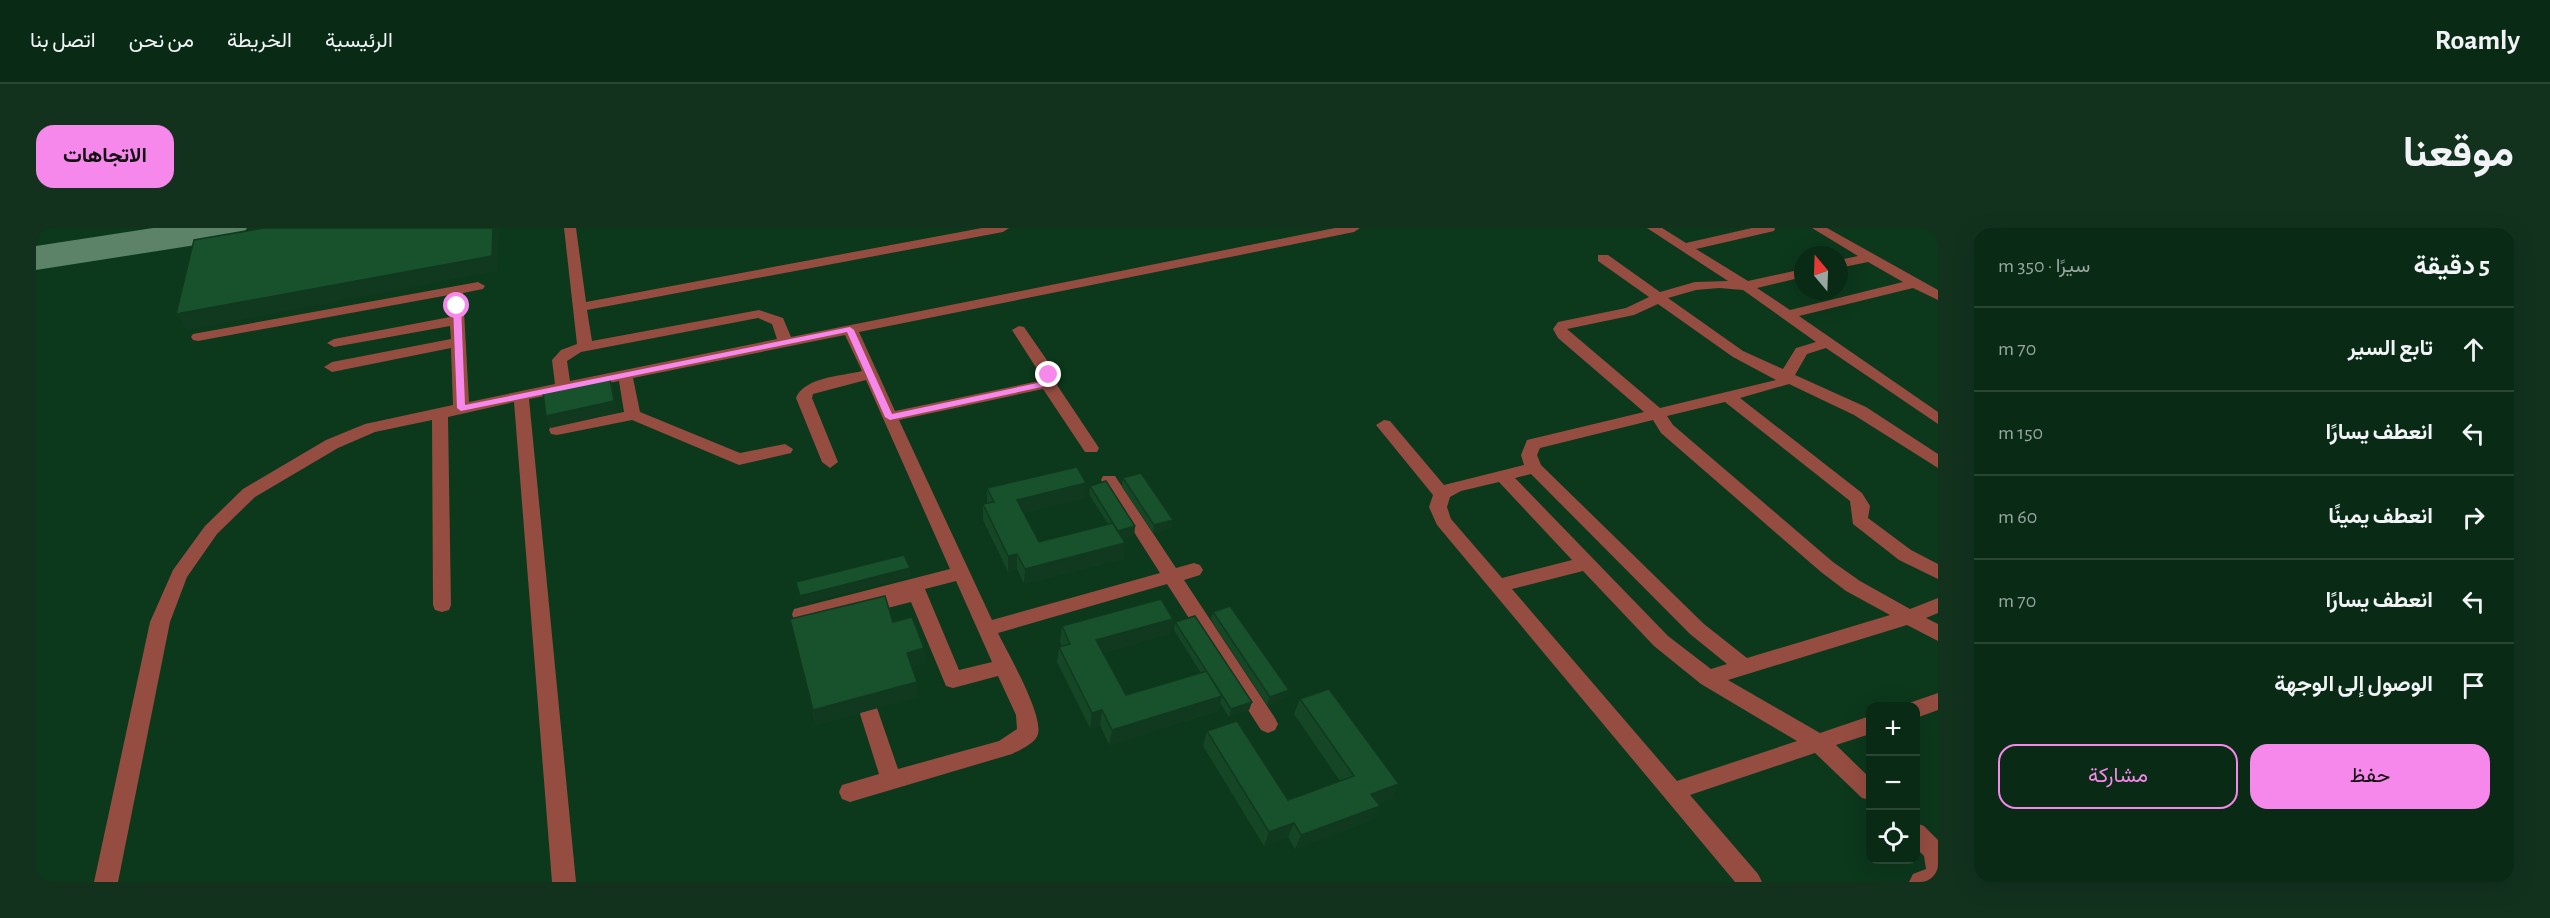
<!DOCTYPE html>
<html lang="ar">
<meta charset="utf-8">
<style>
:root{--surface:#092a15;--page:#12321e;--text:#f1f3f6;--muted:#99a7a0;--line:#294634;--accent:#f788eb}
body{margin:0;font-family:"Alegreya Sans",Vazirmatn,sans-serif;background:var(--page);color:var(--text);direction:rtl}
.controls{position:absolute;right:18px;bottom:18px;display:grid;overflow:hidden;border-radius:12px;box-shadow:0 6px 24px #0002}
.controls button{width:54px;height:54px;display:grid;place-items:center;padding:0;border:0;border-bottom:2px solid var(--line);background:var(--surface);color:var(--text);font:30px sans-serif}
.compass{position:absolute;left:1758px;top:18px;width:54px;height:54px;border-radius:50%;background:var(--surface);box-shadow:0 6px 24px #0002;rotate:341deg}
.stop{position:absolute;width:18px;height:18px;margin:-14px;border:4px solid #f788eb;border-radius:50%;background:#fff}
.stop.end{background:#f788eb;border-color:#fff;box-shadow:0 2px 6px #0008}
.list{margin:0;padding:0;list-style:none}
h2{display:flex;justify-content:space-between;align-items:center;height:78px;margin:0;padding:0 24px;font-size:26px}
h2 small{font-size:20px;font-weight:400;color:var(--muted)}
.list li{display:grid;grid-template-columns:39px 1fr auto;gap:18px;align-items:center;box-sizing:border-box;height:84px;padding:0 24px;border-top:2px solid var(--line)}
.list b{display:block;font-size:22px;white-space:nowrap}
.list em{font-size:20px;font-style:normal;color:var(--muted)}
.actions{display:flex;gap:12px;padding:18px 24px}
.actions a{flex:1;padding:14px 0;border:2px solid var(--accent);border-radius:18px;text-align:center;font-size:21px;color:var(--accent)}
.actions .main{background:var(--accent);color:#111}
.icon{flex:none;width:33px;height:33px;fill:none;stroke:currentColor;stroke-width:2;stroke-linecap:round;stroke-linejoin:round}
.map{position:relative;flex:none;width:1902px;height:654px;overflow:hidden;direction:ltr;border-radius:18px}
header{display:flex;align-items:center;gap:36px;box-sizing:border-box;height:84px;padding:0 30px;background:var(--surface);border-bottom:2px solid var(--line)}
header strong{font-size:28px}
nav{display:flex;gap:33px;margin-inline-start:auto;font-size:21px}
.intro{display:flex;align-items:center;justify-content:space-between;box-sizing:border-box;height:144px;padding:0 36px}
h1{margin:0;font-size:42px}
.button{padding:15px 27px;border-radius:18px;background:var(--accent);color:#111;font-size:21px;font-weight:700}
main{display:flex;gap:36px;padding:0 36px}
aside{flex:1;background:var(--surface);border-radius:18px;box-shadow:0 6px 24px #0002}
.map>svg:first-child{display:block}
</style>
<header>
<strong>Roamly</strong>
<nav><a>الرئيسية</a><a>الخريطة</a><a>من نحن</a><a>اتصل بنا</a></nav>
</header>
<div class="intro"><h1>موقعنا</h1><a class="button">الاتجاهات</a></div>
<main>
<aside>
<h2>5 دقيقة<small>سيرًا · 350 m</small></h2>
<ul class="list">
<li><svg class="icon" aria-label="ahead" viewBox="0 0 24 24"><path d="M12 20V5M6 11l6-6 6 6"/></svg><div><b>تابع السير</b></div><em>70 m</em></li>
<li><svg class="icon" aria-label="left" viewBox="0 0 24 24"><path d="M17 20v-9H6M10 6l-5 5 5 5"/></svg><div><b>انعطف يسارًا</b></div><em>150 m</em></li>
<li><svg class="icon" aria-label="right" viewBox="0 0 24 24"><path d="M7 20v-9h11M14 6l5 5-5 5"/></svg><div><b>انعطف يمينًا</b></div><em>60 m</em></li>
<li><svg class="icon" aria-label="left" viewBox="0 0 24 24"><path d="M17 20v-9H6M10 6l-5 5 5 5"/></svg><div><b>انعطف يسارًا</b></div><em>70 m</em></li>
<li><svg class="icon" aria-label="arrive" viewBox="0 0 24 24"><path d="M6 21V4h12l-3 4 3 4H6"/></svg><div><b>الوصول إلى الوجهة</b></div></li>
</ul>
<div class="actions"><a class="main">حفظ</a><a>مشاركة</a></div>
</aside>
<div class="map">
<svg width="1902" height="654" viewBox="0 0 1902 654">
<rect width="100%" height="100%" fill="#0c381c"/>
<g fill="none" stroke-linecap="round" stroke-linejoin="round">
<!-- taxiway -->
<path fill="#5c8268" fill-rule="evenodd" d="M117,0H211L206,8L192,12L0,42V18Z"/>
<!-- minor -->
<g fill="#954d41" fill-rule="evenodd">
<path d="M528,0H540L550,74L946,0H973L967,4L551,82L556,113L723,82L747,90L755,109L1299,0H1324L1318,4L823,104L859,183L1008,152L976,102L983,98L988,99L1024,151L1021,157L1063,220L1061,224H1049L1007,161L863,192L956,392L1124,345L1065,252L1067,248H1079L1140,340L1158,335L1164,337L1167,342L1164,347L1148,352L1239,490L1242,496L1239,502L1232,505L1225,502L1131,356L962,405C972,426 1007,485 1002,506C1000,515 984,522 976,526L814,574L806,571L803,564L806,557L843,546L824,486L827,480L834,477L841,480L862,541L963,513L981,501L980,487L962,448L917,460L910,458L875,374L828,386L821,384L819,379L792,386L794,390L791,395L767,401L760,399L756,386L758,381L914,341L830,152L777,166L776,170L802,234L794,240L786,234L760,170C768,149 806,148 826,143L809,107L597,150L604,184L704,225L749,216L757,221L755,225L703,237L596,192L521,207L515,206L513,202L515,198L588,184L583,153L493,171L540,654H516L478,174L412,189L415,377L413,382L406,384L399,382L397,377L396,192L339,204L302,220L219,269L181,306L151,349L134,394L82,654H58L114,394L137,342L169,298L207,261L290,212L329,196L417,177L415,120L296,144L288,139L296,134L415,111L414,98L298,119L291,115L298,111L414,89L413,67L162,113L157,112L155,109L157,106L442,54L449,58L447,61L427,65L433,174L519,156L516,132L525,122L541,116ZM722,90L736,96L741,111L534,153L531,133L545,124ZM920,353L956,434L923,442L889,361Z"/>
<path d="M1611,0H1626L1650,15L1716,0H1739L1738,3L1660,21L1712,53L1767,41V49L1721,60L1754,82L1867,54L1832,34L1803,40V32L1822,28L1776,0H1791L1902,62V72L1877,60L1763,88L1902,184V196L1790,120L1771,126L1759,147L1830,179L1902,226V240L1818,187L1753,156L1704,170L1826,265L1834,278L1832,290L1875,322L1902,336V351L1863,332L1817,296L1814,273L1689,174L1631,188L1637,197L1797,334L1824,353L1874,381L1902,370V385L1890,390L1902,396V413L1871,397L1692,452L1784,505L1834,488V506L1800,517L1834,550V572L1826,570L1779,525L1654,567L1722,646L1726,654H1699L1401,297L1393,279L1397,267L1340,197L1348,192L1354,193L1408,257L1488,237L1485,227L1491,212L1608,184L1522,110L1517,101L1522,94L1590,80L1613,69L1562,33V27H1572L1624,64L1659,54L1692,53ZM1683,60L1707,62L1780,114L1760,120L1747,141L1707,123L1632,70L1660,62ZM1622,76L1697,129L1740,152L1624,180L1531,101L1598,87ZM1617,192L1625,205L1785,344L1810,363L1854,387L1711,430L1668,396L1505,237L1501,227L1504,220ZM1495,246L1654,406L1691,436L1675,441L1632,408L1479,250ZM1463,254L1536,332L1466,350L1415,291L1411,279L1414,269L1425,263ZM1547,343L1618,418L1665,456L1761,513L1641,553L1476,361Z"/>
<path d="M1902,465V482L1880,490V478H1871L1873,475Z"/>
<path d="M1880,595L1888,598L1902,612V654H1873L1877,646L1890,641L1888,628L1880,620Z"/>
</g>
</g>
<!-- wall -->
<g fill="#154726">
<path d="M1087,250L1136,300L1117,305L1086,259Z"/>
<path d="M1054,258L1099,298L1098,307L1086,310L1089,315L1087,331L988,356L981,341L972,344L947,292V276H951V260L1049,270L988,285L1003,314L1072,296L1053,266Z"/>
<path d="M1177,384L1253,462L1250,470L1231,477L1175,392Z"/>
<path d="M754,391L888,420L889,436L876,439L882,469L780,497Z"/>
<path d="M1137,391L1134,406L1067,425L1090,467L1165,445L1138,402L1139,394L1216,474L1213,482L1193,489L1184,475L1182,483L1073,517L1064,497L1054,500L1021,434L1023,419L1026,418L1024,414L1026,398Z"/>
<path d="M1264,471L1363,556L1355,571L1342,575L1336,592L1259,621L1252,609L1228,618L1167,518L1171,503L1252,572L1304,553L1258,486Z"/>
</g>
<!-- shaded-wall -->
<g fill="#11391f">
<path d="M457,0H462L463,1L462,43L151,102L140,86Z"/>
<path d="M574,151L578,163L582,185L515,200L510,188Z"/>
<path d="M1050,255L1049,270L981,287V272Z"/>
<path d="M1137,292L1136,300L1117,305L1118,297Z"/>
<path d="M1099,298L1098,307L1081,311L1082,303Z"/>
<path d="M1089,315L1087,331L988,356L989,341Z"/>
<path d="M981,326V341L972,344V328Z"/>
<path d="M874,340V349L766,376L764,368Z"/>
<path d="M1137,391L1134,406L1059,428L1060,412Z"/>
<path d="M888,420L889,436L872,440L871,425Z"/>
<path d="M881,454L882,469L780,497L777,482Z"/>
<path d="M1253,462L1250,470L1231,477L1234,469Z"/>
<path d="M1186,468L1182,483L1073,517L1076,502Z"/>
<path d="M1216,474L1213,482L1193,489L1195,481Z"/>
<path d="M1066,482L1064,497L1054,500L1056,485Z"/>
<path d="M1363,556L1355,571L1328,580L1335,566Z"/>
<path d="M1344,578L1336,592L1259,621L1265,607Z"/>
<path d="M1258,595L1252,609L1228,618L1233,604Z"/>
</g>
<!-- building -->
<g fill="#18522c" stroke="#11391f" stroke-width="1.5">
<path d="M228,0H457L456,28L140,86L158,12Z"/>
<path d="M574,151L578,173L510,188L507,165Z"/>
<path d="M1041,239L1050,255L981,272L1003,314L1077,295L1089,315L989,341L981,326L972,328L947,276L958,274L951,260Z"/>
<path d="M1105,245L1137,292L1118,297L1087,250Z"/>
<path d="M1070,253L1099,298L1082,303L1054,258Z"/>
<path d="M868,327L874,340L764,368L760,354Z"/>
<path d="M849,368L857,394L876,389L888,420L871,425L881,454L777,482L754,391Z"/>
<path d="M1125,371L1137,391L1060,412L1090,467L1171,443L1186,468L1076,502L1066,482L1056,485L1023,419L1034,416L1026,398Z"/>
<path d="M1194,378L1253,462L1234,469L1177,384Z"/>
<path d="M1159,388L1216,474L1195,481L1139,394Z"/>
<path d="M1293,461L1363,556L1335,566L1344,578L1265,607L1258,595L1233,604L1171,503L1201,493L1252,572L1318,548L1264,471Z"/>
</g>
<!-- route -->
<path fill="#f788eb" d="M421,76L425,78L429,177L814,99L818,102L856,186L1011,153L1009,147L1013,144L1020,151L1015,157L854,192L849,189L811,104L425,183L421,180L417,78Z"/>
</svg>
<div class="controls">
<button>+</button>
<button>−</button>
<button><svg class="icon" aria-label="locate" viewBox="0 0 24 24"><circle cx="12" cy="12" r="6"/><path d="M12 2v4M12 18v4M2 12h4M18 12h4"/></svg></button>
</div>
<svg class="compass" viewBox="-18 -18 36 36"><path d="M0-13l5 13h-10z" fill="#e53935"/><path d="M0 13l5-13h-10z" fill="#99a7a0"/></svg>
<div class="stop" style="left:421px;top:78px"></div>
<div class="stop end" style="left:1013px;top:147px"></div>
</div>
</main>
